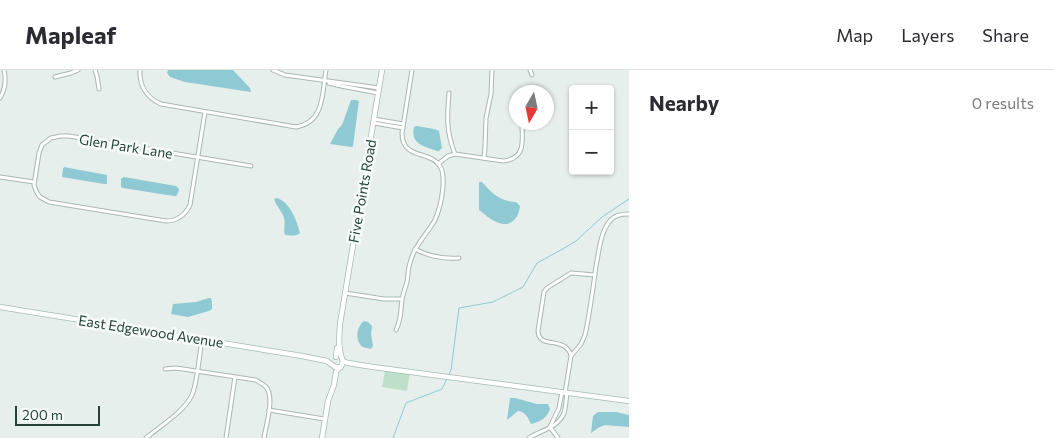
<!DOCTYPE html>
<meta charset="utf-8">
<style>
:root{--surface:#fff;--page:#f2f2f3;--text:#2b2b33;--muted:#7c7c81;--line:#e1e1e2}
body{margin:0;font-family:Commissioner,sans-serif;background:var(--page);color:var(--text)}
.controls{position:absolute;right:15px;top:15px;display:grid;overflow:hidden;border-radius:5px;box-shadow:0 1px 4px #0004}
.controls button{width:45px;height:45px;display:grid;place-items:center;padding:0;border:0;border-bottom:1px solid var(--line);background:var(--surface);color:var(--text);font:25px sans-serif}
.compass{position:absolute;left:509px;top:15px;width:45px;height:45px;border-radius:50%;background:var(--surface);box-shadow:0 1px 4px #0004;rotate:189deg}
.scale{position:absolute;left:15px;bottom:12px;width:85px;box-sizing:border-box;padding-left:5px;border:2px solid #24423a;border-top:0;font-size:14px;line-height:18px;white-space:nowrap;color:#24423a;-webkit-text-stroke:4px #f7fbf9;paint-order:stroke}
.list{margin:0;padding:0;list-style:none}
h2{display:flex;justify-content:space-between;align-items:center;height:65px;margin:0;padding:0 20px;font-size:21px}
h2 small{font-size:16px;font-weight:400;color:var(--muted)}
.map{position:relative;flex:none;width:629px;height:368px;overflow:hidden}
header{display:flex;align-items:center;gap:30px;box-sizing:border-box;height:70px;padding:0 25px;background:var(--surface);border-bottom:1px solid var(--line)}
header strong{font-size:24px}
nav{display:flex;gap:28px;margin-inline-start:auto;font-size:18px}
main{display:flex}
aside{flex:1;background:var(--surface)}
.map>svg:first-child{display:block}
</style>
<header>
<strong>Mapleaf</strong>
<nav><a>Map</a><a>Layers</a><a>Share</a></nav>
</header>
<main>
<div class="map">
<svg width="629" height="368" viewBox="0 0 629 368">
<rect width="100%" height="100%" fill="#e6efeb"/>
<!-- green -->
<path fill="#bfe0c8" d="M385,301L410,302L407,321L382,317Z"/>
<!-- water -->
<g fill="#8ec9d4">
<path d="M168,0H233L250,18L251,22L185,12L170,7L167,3Z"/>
<path d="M351,30H356L359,31L353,76L352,77L330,74L338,59L342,55Z"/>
<path d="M417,56L434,59L439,61L442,78L439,81H437C424,76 410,74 414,57Z"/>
<path d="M64,97L107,105V114H104L62,107L63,99Z"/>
<path d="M124,107L176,116L179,119L178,123L176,126H174L123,118L121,117V109Z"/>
<path d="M479,112H482C493,124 499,131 516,132L520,136C519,142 518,146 514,150C503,161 488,147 479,140Z"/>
<path d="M277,128C290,132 297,151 300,163C295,167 290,165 285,165C283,159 286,153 284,148C282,141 276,136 274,129Z"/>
<path d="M209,228H211L212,233V239L209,241L188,247L171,244L173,234L196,232Z"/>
<path d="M364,251L368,252L372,256L371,264L373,276L371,279C370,278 364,278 363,277C354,271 357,256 364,251Z"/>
<path d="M510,328H515L537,334H548L550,339C547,348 540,352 531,354C528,348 526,342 518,341L507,350Z"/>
<path d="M598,342H616L629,345V357L605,355L598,358L591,363L593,346Z"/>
</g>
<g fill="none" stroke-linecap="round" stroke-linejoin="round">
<!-- stream -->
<path stroke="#8ec9d4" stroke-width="1" d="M393,368L406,333L442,319L451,300L459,238L493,232L523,217L537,193L561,180L576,171L602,147L629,129"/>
<!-- street casing -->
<g stroke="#a8b8b2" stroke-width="5">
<g id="street">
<path d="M95,0L97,6L99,19"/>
<path d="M140,0C139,16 147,28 161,34L296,57C325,52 322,23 326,0"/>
<path d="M273,0L285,5L379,18"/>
<path d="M530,0L532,5"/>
<path d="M55,7L71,3L78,0"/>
<path d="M329,13L341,16L378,23"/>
<path d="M449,23C447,46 446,62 455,84"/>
<path d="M0,28C5,20 6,9 4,0"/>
<path d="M205,42L190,135C185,145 178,151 166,151L49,132L40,127L37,123L34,115L39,83L42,75L51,68L61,66H69C129,76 190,86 251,96"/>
<path d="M374,49L403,54"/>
<path d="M374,53L403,58"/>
<path d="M484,88L485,77L486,48L491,24L492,0"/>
<path d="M438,94L448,86L455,84L503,91C524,89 523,74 522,57"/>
<path d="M0,107L34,112"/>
<path d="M415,179C428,186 445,189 459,188"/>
<path d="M345,223L384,229H402"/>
<path d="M396,260C402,247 400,243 402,230C403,224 405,218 407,212C408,205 408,199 410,193C414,176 427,164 435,150C440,139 442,128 443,117C443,110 444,104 441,98C432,79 402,91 402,63L412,0"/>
<path d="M571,285C564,265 539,280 538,261L544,222L547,218L571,203L595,205"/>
<path d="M165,299L176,298L256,310C259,312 263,314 266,317C275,327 266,355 264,368"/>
<path d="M565,323L571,286L581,274L585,265C590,242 593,219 596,196C599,182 600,164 609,152C614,145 621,144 629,144"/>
<path d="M269,340L324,349"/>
<path d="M550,357L559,338L562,322"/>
<path d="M550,357L558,368"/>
<path d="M146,368C160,356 184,342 192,325C198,310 199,286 202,270"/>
<path d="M226,368L235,307"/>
<path d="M529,368C541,360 558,358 564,343C566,337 566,329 567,323"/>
</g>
</g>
<!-- secondary casing -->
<g stroke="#a4bbb3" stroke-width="6">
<g id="secondary">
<path d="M0,237L302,286L327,291L335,297H341L343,292C338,279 339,268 340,254L382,0"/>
<path d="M336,287L337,278"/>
<path d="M343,291L348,293L373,297L629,331"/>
<path d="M322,368L328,331L334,315L336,302L339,298"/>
</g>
</g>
<!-- street -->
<use href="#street" stroke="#fff" stroke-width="3"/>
<!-- secondary -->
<use href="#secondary" stroke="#fff" stroke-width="4.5"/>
</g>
<g text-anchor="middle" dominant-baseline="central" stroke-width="5" stroke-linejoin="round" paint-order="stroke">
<!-- street labels -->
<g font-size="14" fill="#24423a" stroke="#f7fbf9">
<text transform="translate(126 76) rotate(9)">Glen Park Lane</text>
<text transform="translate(362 121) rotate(-80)">Five Points Road</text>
<text transform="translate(151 261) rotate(9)">East Edgewood Avenue</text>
</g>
</g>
</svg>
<div class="controls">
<button>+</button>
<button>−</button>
</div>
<svg class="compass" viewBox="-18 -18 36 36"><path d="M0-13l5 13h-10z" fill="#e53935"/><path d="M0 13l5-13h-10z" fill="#7c7c81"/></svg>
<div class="scale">200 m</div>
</div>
<aside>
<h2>Nearby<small>0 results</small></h2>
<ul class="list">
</ul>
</aside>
</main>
